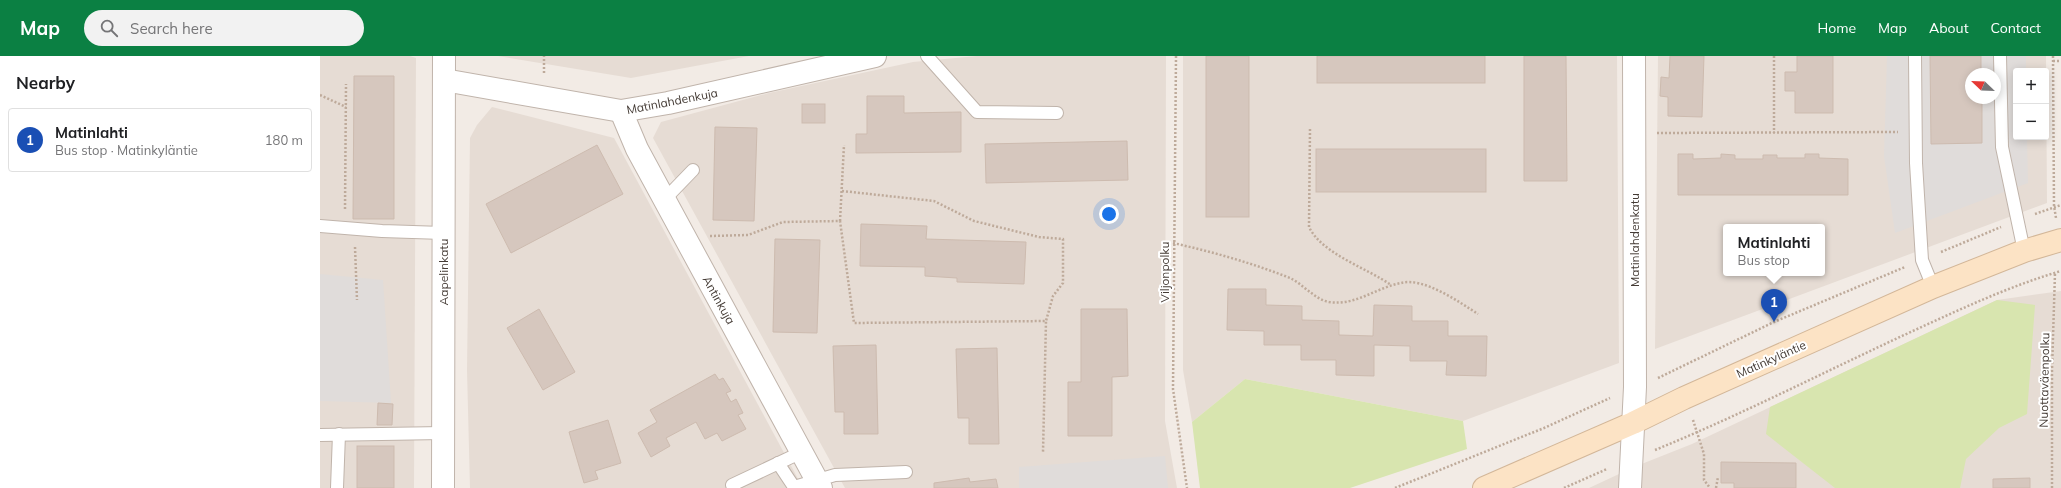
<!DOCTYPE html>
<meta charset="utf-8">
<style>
:root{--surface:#fff;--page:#f2f2f2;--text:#202124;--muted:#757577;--line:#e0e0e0;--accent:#0b8043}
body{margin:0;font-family:Mulish,sans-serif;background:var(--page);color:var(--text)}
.controls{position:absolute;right:12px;top:12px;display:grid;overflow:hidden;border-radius:4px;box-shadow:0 2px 10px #0003}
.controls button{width:36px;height:36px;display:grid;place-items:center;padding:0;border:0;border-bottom:1px solid var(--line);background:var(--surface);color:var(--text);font:20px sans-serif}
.compass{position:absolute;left:1645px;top:12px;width:36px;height:36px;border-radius:50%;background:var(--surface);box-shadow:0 2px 10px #0003;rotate:293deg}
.you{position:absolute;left:789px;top:158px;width:14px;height:14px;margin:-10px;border:3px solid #fff;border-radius:50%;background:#1a73e8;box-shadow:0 0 0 6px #1a73e833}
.badge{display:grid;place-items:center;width:26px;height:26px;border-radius:50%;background:var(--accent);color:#fff;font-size:13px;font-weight:700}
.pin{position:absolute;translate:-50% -33px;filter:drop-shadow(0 1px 2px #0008)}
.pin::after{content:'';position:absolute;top:21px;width:14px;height:12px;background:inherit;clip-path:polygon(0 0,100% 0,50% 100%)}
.popup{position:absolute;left:1403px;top:168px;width:102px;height:52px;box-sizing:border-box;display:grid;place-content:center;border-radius:4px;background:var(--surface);filter:drop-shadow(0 1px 3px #0005);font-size:13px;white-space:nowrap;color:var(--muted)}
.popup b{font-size:15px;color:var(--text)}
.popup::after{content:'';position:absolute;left:50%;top:100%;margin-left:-8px;border:8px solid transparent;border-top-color:var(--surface)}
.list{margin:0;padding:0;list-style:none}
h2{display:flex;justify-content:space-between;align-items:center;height:52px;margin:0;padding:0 16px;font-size:17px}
h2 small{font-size:13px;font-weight:400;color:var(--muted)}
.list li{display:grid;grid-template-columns:26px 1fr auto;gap:12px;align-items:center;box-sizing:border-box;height:64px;margin:0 8px 8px;padding:0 8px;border:1px solid var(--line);border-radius:4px}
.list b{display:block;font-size:15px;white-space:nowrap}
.list p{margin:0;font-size:13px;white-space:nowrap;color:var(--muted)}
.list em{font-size:13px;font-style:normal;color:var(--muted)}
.icon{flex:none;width:22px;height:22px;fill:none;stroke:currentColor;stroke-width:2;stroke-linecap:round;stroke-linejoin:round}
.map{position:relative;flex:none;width:1741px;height:432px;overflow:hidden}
header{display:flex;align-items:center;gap:24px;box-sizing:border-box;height:56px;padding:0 20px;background:var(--accent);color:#fff}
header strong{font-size:19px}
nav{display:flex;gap:22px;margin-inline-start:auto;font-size:14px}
.search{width:280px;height:36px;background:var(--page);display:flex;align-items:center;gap:10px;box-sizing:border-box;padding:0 14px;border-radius:22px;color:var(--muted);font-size:15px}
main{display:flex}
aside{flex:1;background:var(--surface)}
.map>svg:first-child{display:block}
</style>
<header>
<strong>Map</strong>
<div class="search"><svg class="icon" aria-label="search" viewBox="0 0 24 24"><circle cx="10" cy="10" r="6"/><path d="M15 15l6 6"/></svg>Search here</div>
<nav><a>Home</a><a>Map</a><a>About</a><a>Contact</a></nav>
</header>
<main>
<aside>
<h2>Nearby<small></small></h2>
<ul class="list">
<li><span class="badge" style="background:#1a4fb4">1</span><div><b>Matinlahti</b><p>Bus stop · Matinkyläntie</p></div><em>180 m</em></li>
</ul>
</aside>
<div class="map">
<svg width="1741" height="432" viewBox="0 0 1741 432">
<rect width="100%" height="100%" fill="#f2ebe5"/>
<!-- residential -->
<g fill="#e6dcd4" fill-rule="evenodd">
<path d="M0,0H90L96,2L94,432H0Z"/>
<path d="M178,0H429L311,22Z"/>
<path d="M657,0H846L845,365L857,432H525L333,82L341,66L449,37L593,6Z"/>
<path d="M863,0H1297L1299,307L1143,365L925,323L872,366L863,314Z"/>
<path d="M1338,0H1726L1727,147L1335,293ZM1696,15H1726V81H1696ZM1651,18H1675V42H1651ZM1406,171H1502V217H1406Z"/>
<path d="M172,51L294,82L483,432H150L147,314L150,82L157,69Z"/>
<path d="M1741,235V432H1269L1314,411L1372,388L1677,244Z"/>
</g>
<!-- green -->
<g fill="#d8e5af">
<path d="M1677,244L1715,249L1707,358L1679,372L1646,403L1640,432H1515L1446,378L1450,351Z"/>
<path d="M925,323L1143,365L1147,393L1030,432H880L872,366Z"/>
</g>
<!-- parking -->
<g fill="#e0dcda" fill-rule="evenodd">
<path d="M1567,0H1706V15H1696V81H1707L1708,127L1575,177L1564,100ZM1651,18H1675V42H1651Z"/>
<path d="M0,218L63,224L71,347L0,345Z"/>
<path d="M845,400L848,432H699V411Z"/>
</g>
<!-- building -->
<g fill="#d6c7be" stroke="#cdbbaf">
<rect x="886" y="0" width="43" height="161"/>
<rect x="997" y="0" width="168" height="27"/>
<path d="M1204,0H1246L1247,125H1204Z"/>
<path d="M1350,0H1384L1382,61L1348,60V41L1340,40L1341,21L1349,22Z"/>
<path d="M1477,0H1513V57H1475V35H1465V16H1477Z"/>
<path d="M1610,0H1661V18H1651V42H1662V87L1611,88Z"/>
<path d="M34,20H74V163H33Z"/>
<path d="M547,40H584V57L641,56V96L536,97V78H547Z"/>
<rect x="482" y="48" width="23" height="19"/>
<path d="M395,71L437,72L434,165L393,164Z"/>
<path d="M807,85L808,124L666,127L665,88Z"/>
<path d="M277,89L303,138L191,197L166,148Z"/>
<rect x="996" y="93" width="170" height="43"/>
<path d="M1358,98H1373V103L1401,102V98L1415,99V103H1443V99H1457V102H1485V98H1499V102L1528,103V139H1358Z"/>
<path d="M541,168L607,170L606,183L706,186L704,228L637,226V222L605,220V211L540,210Z"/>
<path d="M455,183L500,184L497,277L453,276Z"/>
<path d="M908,233H946V249L982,250V264L1019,265V279L1053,280L1054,249L1092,250V265H1128V280H1167L1166,320L1126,319L1127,305H1090V290L1054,289V320L1016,319V304H981V289H944V275L907,274Z"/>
<path d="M219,253L255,316L223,334L187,272Z"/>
<path d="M761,253H807L808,320L792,321V380H748V326H761Z"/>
<path d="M556,289L558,378H524V356H515L513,290Z"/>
<path d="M677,292L679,388H649V362H638L636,293Z"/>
<path d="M395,318L399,324L403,322L411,335L406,337L411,346L416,343L423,357L418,359L426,373L402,385L397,377L385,383L376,366L346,382L350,390L331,401L318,377L337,366L330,354Z"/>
<path d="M58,347L73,348L72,369H57Z"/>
<path d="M288,364L301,407L275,415L278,423L264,427L249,376Z"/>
<rect x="37" y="390" width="37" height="42"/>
<path d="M1401,406L1476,407V432H1414V427H1401Z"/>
<path d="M649,422L650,426L676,423L678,432H614V427Z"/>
<path d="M1710,422V432H1673V423Z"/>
</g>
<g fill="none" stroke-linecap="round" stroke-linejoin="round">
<!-- service casing -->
<g stroke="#c0b4ab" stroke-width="14">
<g id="service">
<path d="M607,0L657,56L737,57"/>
<path d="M1595,0L1596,107L1602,204L1613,231"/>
<path d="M1680,0L1682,91L1704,195"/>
<path d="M344,144L373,114"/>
<path d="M0,170L62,175L123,177"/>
<path d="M0,379L123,377"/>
<path d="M458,407L474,431L515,419L586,416"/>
<path d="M412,429L482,396"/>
<path d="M17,432L19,378"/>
</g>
</g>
<!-- minor casing -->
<g stroke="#c0b4ab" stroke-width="24">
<g id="minor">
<path d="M124,24L301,55L348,47L555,0"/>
<path d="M301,55L317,93L501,432"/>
<path d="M123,432L124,0"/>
<path d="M1310,432L1315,331L1314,0"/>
</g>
</g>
<!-- secondary casing -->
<g stroke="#d3b799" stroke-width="24">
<path id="secondary" d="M1164,432L1313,367L1364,342L1613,231L1704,195L1741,184"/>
</g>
<!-- path -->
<g stroke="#beaa9a" stroke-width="2.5" stroke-dasharray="2 2" stroke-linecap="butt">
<path d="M856,0L853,333L867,432"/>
<path d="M1454,0V77"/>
<path d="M1733,0L1734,150L1736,162"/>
<path d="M1733,5H1741"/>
<path d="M224,17V0"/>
<path d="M0,39L26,51"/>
<path d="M990,73L989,171C1002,198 1047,212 1071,229"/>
<path d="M1337,77L1578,76"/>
<path d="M522,135L614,145L654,165L719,181L743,183V227L733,240L726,265"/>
<path d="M25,153L26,28"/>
<path d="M1715,158L1741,149"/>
<path d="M520,165L524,89"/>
<path d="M390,180L428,179L463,166L520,165L534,267L726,265L723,396"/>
<path d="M853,187C893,196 932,207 970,222C983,228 994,243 1009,246C1036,250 1055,232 1081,227C1104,221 1139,246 1158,258"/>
<path d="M35,191L37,244"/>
<path d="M1621,196L1681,171"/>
<path d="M1338,322L1454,266L1585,211"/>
<path d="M1373,364L1384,398V424L1390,432"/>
<path d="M1335,394C1423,358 1508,314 1595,274C1643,252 1690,230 1741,215"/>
<path d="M1075,432L1224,372L1290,342"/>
<path d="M1244,432L1287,413"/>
<path d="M1396,432L1398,421"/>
<path d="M1732,432V314L1735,217"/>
</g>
<!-- service -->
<use href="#service" stroke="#fff" stroke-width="12"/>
<!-- minor -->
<use href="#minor" stroke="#fff" stroke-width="22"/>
<!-- secondary -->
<use href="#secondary" stroke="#fce3c5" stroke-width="22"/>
</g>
<g text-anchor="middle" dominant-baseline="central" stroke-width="4" stroke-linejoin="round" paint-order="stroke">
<!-- street labels -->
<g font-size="12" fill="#443b35" stroke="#fff">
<text transform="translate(352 45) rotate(-11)">Matinlahdenkuja</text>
<text transform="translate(1314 184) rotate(-90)">Matinlahdenkatu</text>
<text transform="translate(123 216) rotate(-90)">Aapelinkatu</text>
<text transform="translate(844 216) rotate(-90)">Viljonpolku</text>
<text transform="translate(399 244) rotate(61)">Antinkuja</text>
<text transform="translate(1451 303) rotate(-24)">Matinkyläntie</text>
<text transform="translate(1724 324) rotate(-89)">Nuottaväenpolku</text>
</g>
</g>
</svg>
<div class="controls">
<button>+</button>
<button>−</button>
</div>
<svg class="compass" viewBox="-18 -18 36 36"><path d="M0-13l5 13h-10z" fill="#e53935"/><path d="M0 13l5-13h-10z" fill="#757577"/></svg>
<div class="you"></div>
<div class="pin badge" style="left:1454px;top:266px;background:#1a4fb4">1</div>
<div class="popup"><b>Matinlahti</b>Bus stop</div>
</div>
</main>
